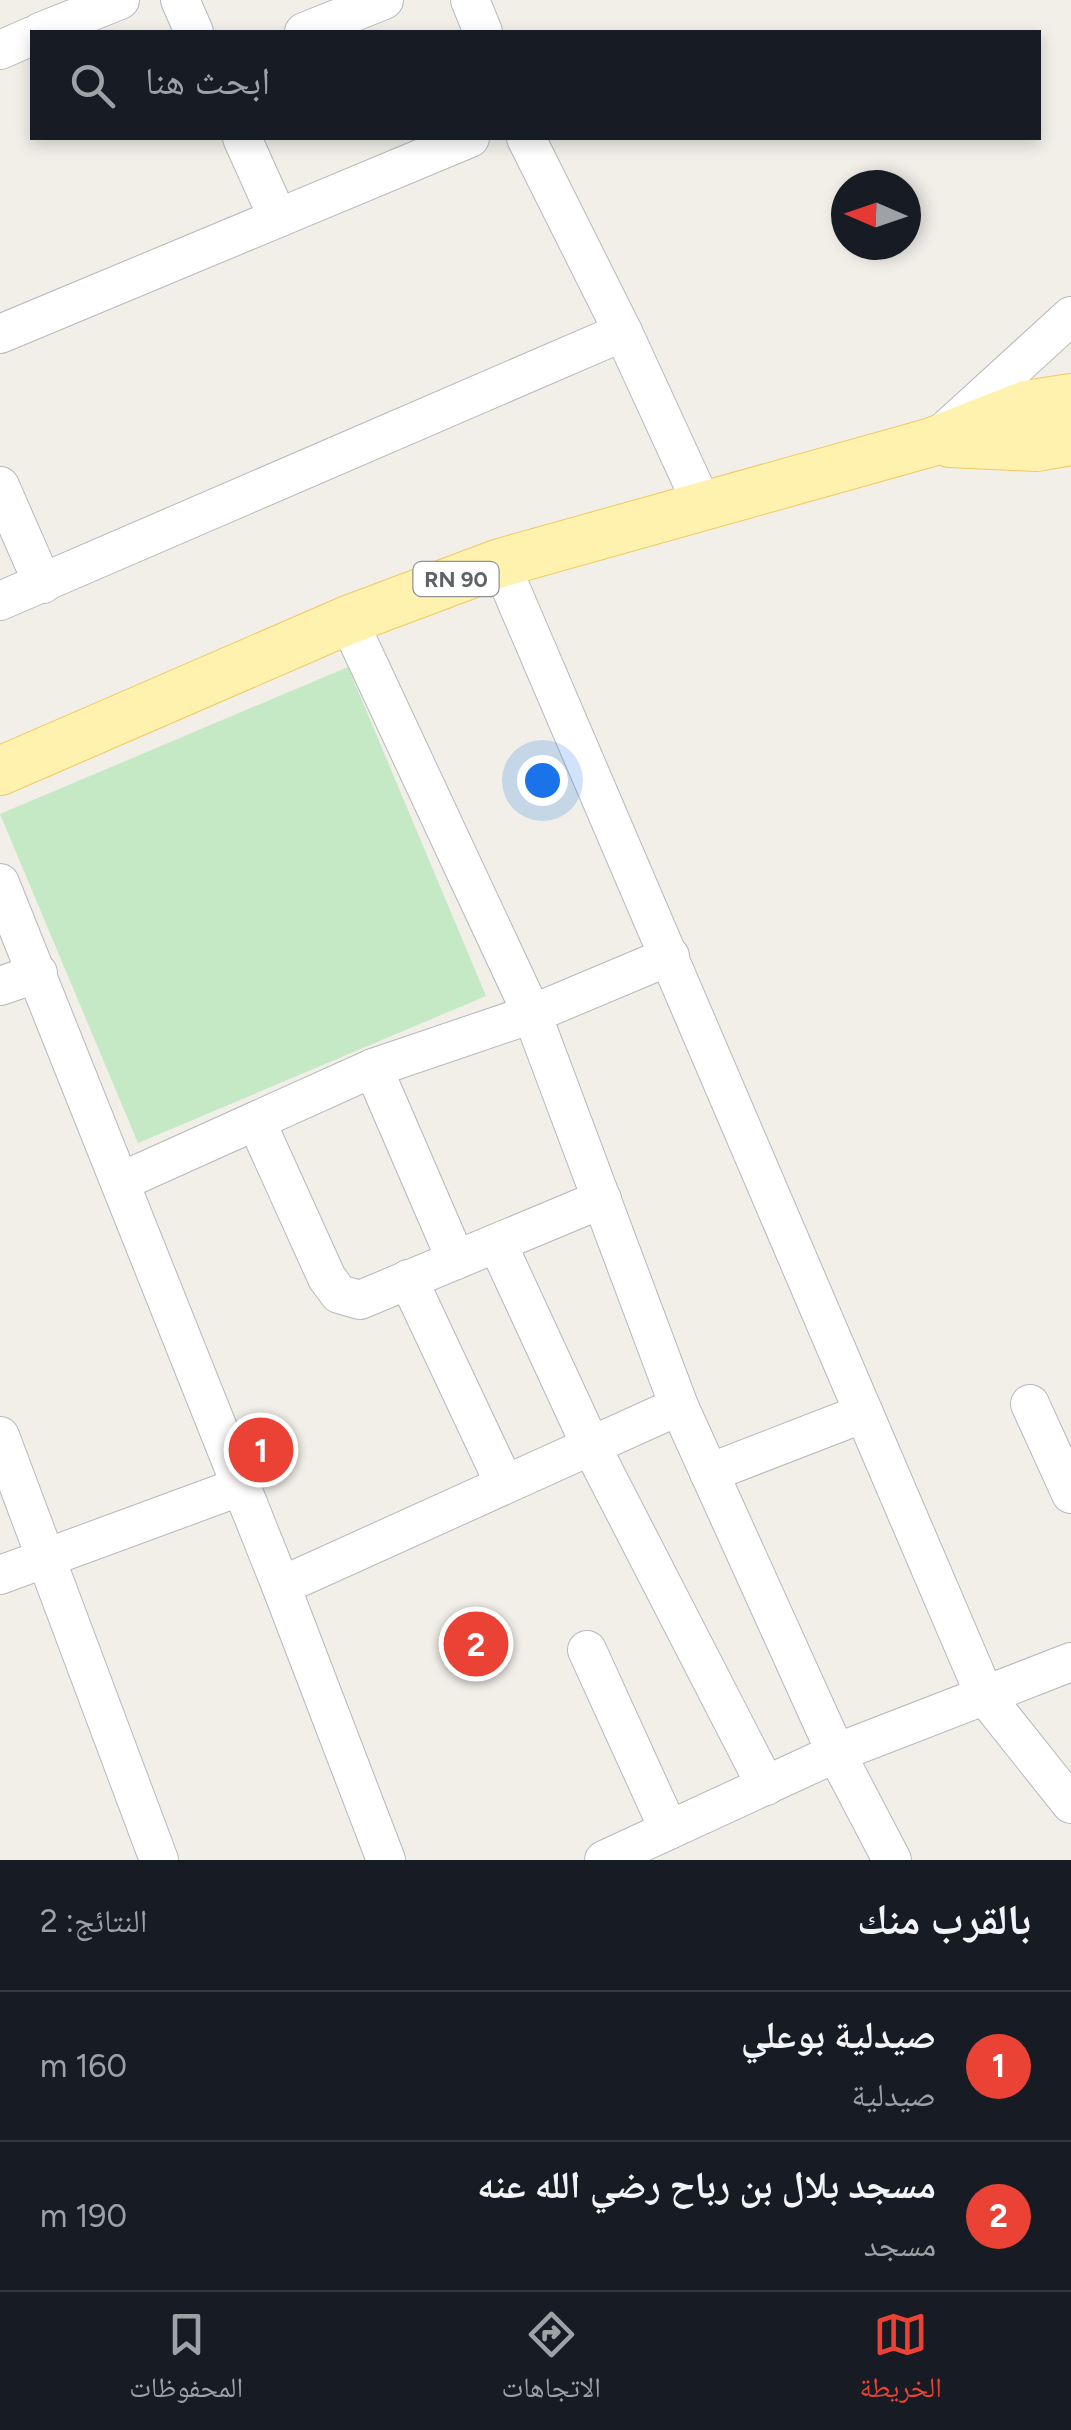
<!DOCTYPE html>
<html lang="ar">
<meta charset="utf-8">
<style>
:root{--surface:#171b24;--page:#242831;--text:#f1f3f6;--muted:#9ea1a6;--line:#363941;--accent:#ea4335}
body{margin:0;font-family:Figtree,"Noto Naskh Arabic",sans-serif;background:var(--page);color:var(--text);direction:rtl}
.compass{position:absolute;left:831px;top:170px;width:90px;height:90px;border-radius:50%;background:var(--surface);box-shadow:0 5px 15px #0003;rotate:272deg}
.you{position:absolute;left:542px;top:780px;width:35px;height:35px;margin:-25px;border:8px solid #fff;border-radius:50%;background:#1a73e8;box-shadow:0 0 0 15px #1a73e833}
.badge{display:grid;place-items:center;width:65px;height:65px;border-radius:50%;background:var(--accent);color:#fff;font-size:32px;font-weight:700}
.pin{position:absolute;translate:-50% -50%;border:5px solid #fff;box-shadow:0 2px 10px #0006}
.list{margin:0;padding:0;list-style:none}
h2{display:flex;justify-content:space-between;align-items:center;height:130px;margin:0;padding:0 40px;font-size:42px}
h2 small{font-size:32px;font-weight:400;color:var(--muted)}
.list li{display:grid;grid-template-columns:65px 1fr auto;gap:30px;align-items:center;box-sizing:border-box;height:150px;padding:0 40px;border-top:2px solid var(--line)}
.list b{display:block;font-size:38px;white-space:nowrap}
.list p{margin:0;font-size:32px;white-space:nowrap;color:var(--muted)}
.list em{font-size:32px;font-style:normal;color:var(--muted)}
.icon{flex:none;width:55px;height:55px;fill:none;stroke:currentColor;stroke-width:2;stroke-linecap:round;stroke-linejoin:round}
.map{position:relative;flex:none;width:1071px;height:1860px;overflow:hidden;direction:ltr}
.search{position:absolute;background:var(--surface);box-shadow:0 5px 15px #0003;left:30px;right:30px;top:30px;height:110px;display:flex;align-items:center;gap:25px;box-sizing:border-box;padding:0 35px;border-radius:0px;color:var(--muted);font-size:38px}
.sheet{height:430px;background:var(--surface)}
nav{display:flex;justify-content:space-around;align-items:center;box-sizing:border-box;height:140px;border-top:2px solid var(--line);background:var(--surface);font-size:28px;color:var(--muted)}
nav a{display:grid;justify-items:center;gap:5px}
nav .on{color:var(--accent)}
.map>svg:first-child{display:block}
</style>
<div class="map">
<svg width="1071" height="1860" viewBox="0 0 1071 1860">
<rect width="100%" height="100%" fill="#f1efe8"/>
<!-- green -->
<path fill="#c5e8c5" d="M348,667L486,996L138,1143L0,814Z"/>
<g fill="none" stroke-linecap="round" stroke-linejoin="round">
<!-- minor casing -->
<g stroke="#b5b8bc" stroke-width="40">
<g id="minor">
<path d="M180,0L194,32"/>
<path d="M470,0L483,32"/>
<path d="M40,32L120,0"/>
<path d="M304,32L384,0"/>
<path d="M0,50L32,36"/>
<path d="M242,138L278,218"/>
<path d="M526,138L623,332L703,506"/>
<path d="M0,334L470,138"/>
<path d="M945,431L1071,316"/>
<path d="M0,486L43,584"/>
<path d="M500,563L985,1696L1071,1804"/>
<path d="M0,601L623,332"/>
<path d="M348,620L532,1014L679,1406L836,1753L1071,1662"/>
<path d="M0,883L281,1586L386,1860"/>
<path d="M0,986L38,973"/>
<path d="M373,1068L456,1260"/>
<path d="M256,1121L327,1278L339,1294L360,1300L602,1199"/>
<path d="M120,1182L373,1068L532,1014L670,956"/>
<path d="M497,1243L590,1444L766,1786"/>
<path d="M408,1279L504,1483"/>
<path d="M1030,1404L1071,1494"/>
<path d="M0,1436L159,1860"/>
<path d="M709,1473L864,1413"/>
<path d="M0,1575L239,1487"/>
<path d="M281,1586L679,1406"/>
<path d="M587,1650L669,1830"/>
<path d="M604,1860L836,1753L892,1860"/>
</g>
</g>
<!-- major casing -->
<g stroke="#f2c960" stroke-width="50">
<g id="major">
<path d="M950,443L1037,447L1071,441"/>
<path d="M0,771L348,620L500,563L932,442L1026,405L1071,398"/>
</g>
</g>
<!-- minor -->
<use href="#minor" stroke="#fff" stroke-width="38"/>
<!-- major -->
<use href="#major" stroke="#fff2af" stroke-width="48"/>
</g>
<g text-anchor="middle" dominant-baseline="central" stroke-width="8" stroke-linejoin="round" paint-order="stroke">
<!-- shield labels -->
<rect fill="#fff" stroke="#8f9295" stroke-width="2.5" x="413.5" y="562" width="85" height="34" rx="8"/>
<g font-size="22" font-weight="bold" fill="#5f6368">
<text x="456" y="579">RN 90</text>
</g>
</g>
</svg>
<svg class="compass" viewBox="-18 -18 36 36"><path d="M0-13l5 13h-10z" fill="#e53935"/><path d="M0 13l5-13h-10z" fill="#9ea1a6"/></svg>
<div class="you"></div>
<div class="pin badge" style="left:261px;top:1450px">1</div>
<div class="pin badge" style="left:476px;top:1644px">2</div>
<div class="search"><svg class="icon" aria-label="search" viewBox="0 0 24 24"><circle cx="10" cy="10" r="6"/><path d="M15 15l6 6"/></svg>ابحث هنا</div>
</div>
<section class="sheet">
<h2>بالقرب منك<small>النتائج: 2</small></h2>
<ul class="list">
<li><span class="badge">1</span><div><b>صيدلية بوعلي</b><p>صيدلية</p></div><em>160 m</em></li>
<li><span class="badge">2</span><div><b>مسجد بلال بن رباح رضي الله عنه</b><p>مسجد</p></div><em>190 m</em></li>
</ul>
</section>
<nav>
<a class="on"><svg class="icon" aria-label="map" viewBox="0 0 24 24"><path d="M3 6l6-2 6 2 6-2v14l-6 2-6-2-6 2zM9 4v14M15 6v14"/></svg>الخريطة</a>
<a><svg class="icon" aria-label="directions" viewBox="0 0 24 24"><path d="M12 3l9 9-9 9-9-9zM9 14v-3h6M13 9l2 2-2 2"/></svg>الاتجاهات</a>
<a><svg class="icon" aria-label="saved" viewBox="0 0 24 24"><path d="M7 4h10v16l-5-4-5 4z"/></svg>المحفوظات</a>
</nav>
